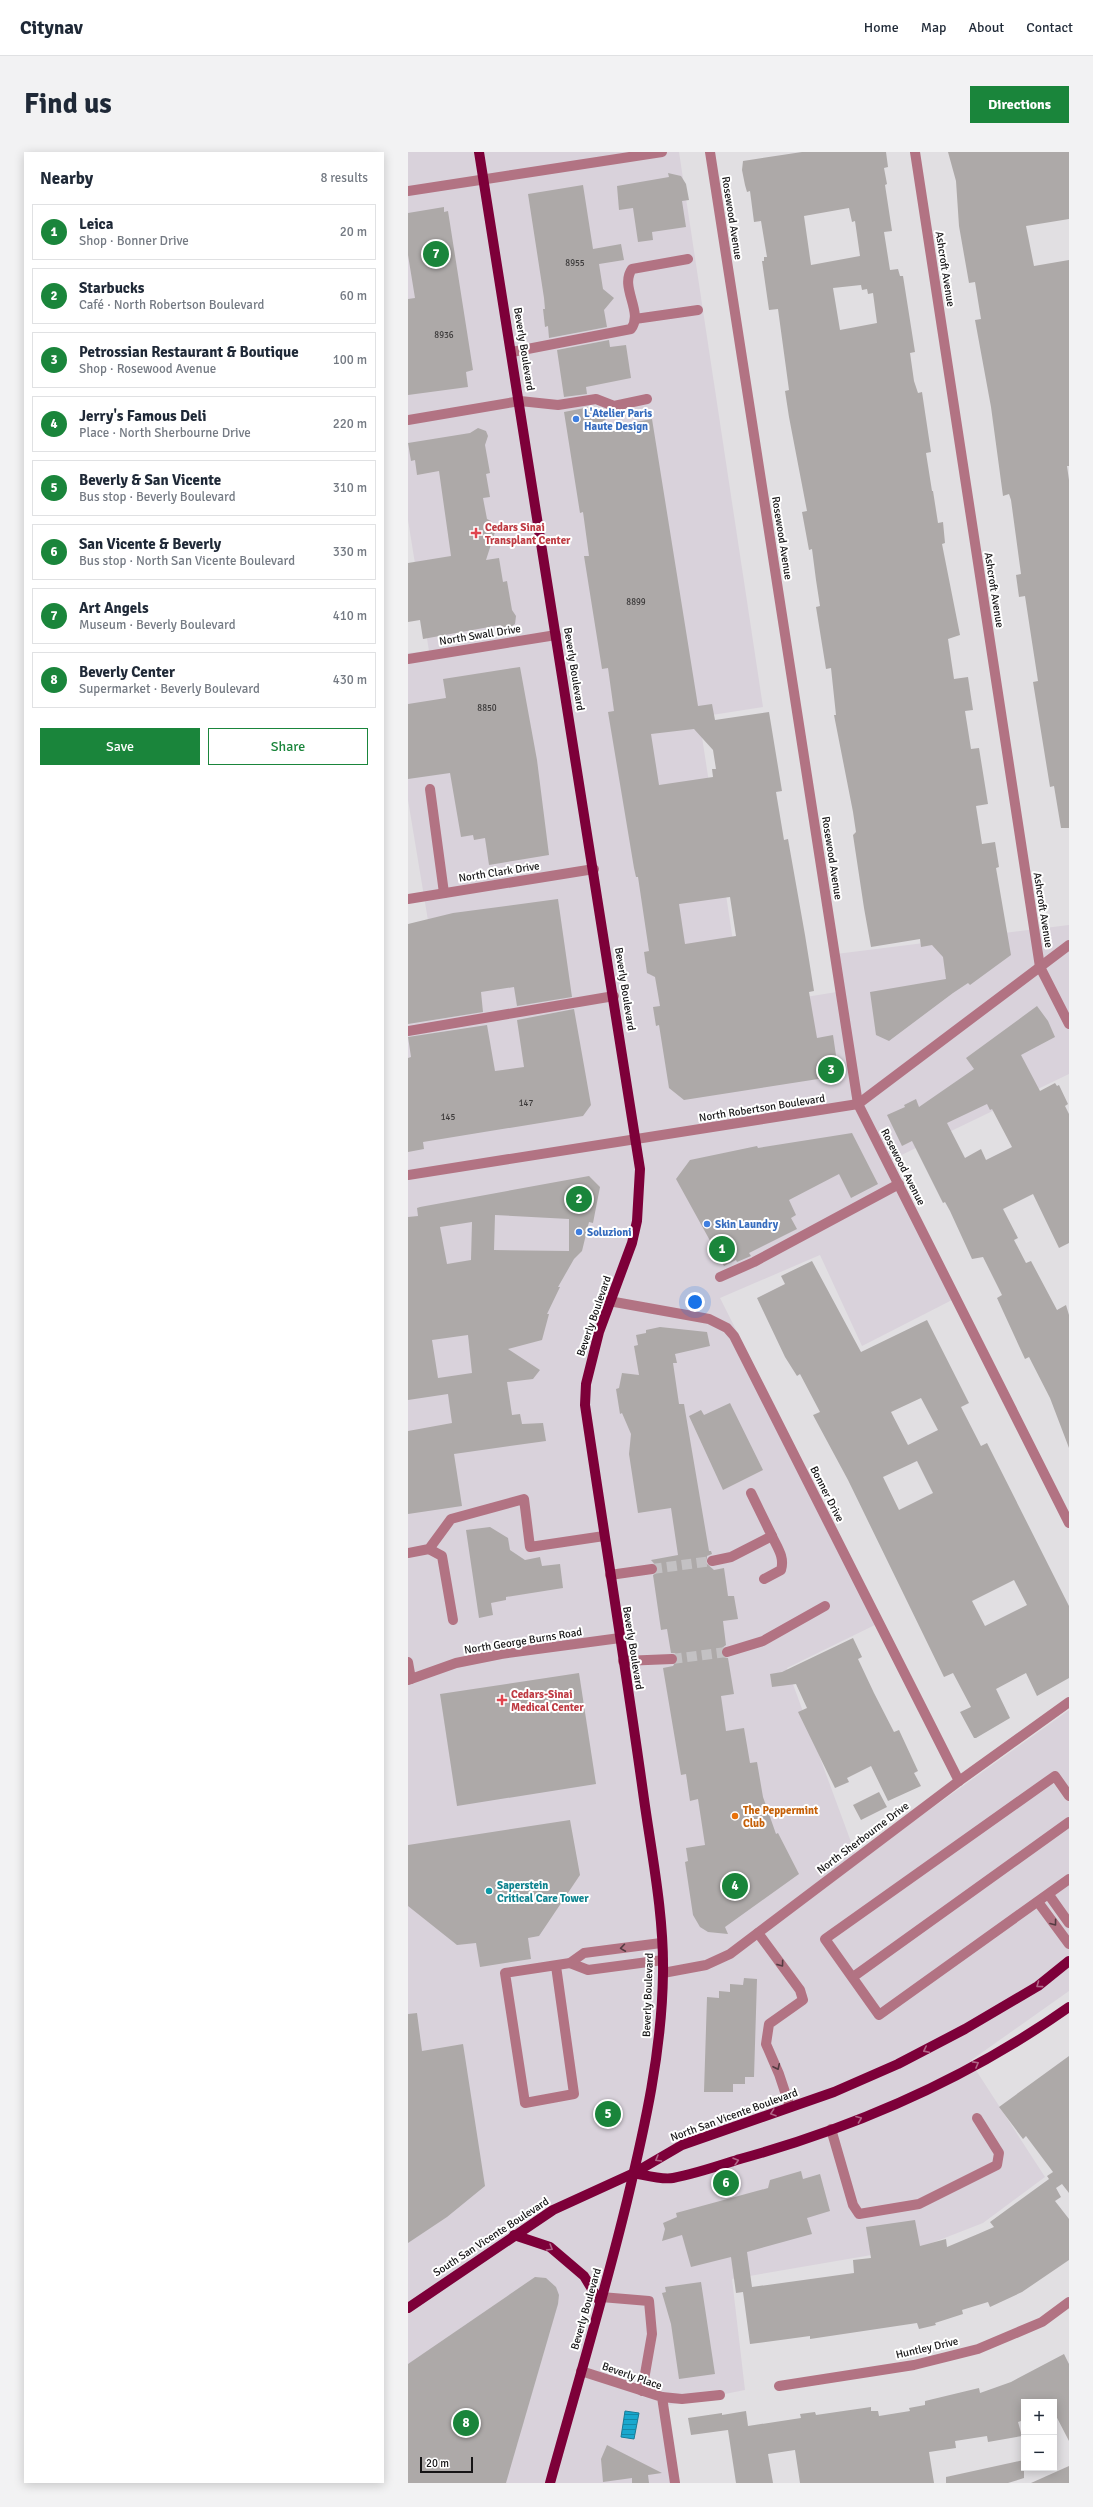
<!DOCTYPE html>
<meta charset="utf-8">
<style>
:root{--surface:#fff;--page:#f2f2f3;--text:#1f2937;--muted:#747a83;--line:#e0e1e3;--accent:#1a853b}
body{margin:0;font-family:Signika,sans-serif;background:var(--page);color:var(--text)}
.controls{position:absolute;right:12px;bottom:12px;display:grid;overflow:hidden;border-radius:0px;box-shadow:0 2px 10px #0003}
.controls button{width:36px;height:36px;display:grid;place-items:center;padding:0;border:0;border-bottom:1px solid var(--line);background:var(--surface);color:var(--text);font:20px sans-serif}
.scale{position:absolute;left:12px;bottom:10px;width:53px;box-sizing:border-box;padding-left:4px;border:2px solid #161516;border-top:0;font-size:11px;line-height:14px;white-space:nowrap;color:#161516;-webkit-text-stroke:3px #fff;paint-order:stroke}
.you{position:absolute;left:287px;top:1150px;width:14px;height:14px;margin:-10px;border:3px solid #fff;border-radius:50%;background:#1a73e8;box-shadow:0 0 0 6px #1a73e833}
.badge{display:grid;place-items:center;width:26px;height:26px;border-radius:50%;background:var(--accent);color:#fff;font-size:13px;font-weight:700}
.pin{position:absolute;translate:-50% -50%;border:2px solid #fff;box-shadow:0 1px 4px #0006}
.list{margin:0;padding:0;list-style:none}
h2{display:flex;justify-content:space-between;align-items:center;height:52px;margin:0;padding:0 16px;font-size:17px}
h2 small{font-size:13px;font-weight:400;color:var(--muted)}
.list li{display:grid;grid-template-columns:26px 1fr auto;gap:12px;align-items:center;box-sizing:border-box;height:56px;margin:0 8px 8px;padding:0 8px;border:1px solid var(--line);border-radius:0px}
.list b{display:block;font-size:15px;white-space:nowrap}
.list p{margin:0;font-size:13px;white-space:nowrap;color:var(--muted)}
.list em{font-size:13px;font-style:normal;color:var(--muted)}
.actions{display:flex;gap:8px;padding:12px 16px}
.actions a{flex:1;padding:9px 0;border:1px solid var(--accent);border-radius:0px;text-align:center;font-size:14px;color:var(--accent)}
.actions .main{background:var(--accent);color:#fff}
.map{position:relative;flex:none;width:661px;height:2331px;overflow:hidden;border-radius:0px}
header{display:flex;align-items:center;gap:24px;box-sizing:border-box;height:56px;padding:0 20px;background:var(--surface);border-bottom:1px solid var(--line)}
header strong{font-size:19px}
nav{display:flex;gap:22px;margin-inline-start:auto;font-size:14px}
.intro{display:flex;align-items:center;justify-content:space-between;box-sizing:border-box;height:96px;padding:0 24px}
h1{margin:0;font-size:28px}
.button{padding:10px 18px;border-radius:0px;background:var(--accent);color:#fff;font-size:14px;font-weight:700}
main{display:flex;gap:24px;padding:0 24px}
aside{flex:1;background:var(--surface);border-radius:0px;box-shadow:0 2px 10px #0003}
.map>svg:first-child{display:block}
</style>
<header>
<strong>Citynav</strong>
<nav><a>Home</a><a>Map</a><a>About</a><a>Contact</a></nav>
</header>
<div class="intro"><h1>Find us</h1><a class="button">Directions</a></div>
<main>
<aside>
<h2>Nearby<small>8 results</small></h2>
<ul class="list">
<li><span class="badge">1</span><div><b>Leica</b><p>Shop · Bonner Drive</p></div><em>20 m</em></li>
<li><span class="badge">2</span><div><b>Starbucks</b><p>Café · North Robertson Boulevard</p></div><em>60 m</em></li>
<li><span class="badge">3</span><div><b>Petrossian Restaurant &amp; Boutique</b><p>Shop · Rosewood Avenue</p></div><em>100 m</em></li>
<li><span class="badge">4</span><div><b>Jerry's Famous Deli</b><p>Place · North Sherbourne Drive</p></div><em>220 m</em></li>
<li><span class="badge">5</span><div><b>Beverly &amp; San Vicente</b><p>Bus stop · Beverly Boulevard</p></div><em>310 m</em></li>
<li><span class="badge">6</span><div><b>San Vicente &amp; Beverly</b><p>Bus stop · North San Vicente Boulevard</p></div><em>330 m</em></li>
<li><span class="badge">7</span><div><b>Art Angels</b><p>Museum · Beverly Boulevard</p></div><em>410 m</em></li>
<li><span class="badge">8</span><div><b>Beverly Center</b><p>Supermarket · Beverly Boulevard</p></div><em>430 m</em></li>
</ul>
<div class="actions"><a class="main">Save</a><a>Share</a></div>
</aside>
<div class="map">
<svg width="661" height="2331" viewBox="0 0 661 2331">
<defs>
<pattern id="water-rules" width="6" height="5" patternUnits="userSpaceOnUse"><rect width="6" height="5" fill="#19a8ce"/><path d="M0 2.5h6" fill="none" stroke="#1588a6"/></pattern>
</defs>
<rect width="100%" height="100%" fill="#e1dfe2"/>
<!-- built -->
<path fill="#d9d2db" d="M0,0H271L355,555L291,565L335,855L435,839L428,802L661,773V922L481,1009L544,1148L454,1194L412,1103L312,1146L475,1469L379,1516L450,1709L661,1558V1839L562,1909L637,2025L575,2071L516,2094L324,2127L337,2238L251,2255L266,2331H0V871L36,865L0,648V501L21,499L0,368Z"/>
<!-- water -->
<path fill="url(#water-rules)" stroke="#187c97" d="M217,2259L231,2261L226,2287L213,2285Z"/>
<!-- building -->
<g fill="#ada9a8" fill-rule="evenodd">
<path d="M394,0H478L480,15L476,16L479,32L477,33L484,79L476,80L482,118L490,117L492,124H495L507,200L502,201L506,229L510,241L514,240L523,300L518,301L524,339H525L530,371L535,370L537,391L534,392L552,483L540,487L546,527L560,525L565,558L557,559L563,597L571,596L580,652L568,654L574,692L587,690L591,715L588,716L603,803L562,833L560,831L545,841L481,889L468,883L462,840L538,827L535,805L524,793L513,795L512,787L463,795L456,756L445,683L448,680L445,660L426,563H428L423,516L418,517L408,455L412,454L408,428L404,397L401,398L394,360L399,359L381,265L377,239L381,238L370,157L361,158L354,109H356V105H359L353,69L346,70L342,39L339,40L337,33L334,18L335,9ZM441,56L444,70L447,69L452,104L403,113L396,64ZM453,133L454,138L459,137L460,142L465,141L469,171L432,178L425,136Z"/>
<path d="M540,0H661V67L618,74L626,114L661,108V314H659L661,328V676H653L646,634L642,635L625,530L630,529L622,477L617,444L611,445L608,423L613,422L603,348L601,342L595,344L583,255L567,168L573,167L567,130L561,131L551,74L548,29Z"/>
<path d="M260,21L273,24L278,32L281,48L274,49L278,75L244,80L245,88L230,90L225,56L211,58L209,34L261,25Z"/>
<path d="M175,33L185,97L213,92L216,108L191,112L195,137L206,146L196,158L199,175L141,186L140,174L137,175L135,157H137L136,146L120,42Z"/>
<path d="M36,55V60L40,59L65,218L58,220L60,235L0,243V147L7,146L0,103V61Z"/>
<path d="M201,188L202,195L218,193L223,226L178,235L179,242L156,245L149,198Z"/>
<path d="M182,255L184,262L196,260L199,275L244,267L290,554L304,552L307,568L361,560L374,639L368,640L376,688L380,687L397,783L406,839L401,840L409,886L425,883L430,917L423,925L276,948L261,936L251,873L248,874L245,855L252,854L247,825L239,821L236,800L241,799L230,725H228L226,716L200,560L206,559L200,516L194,517L176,404H181L175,360L172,361L156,260ZM286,577L305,598L308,617H304L305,625L251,633L243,582ZM322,745L328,784L277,792L271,752Z"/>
<path d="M70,276L78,279L80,284L77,293L82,321L78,322L82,345L75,346L79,367L83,369L88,377L78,408L91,406L95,430L99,429L104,458L108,464L107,472L100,477L92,473L15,487L12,468L0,470V411L43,404L31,319L9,323L7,308L3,309L0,291L62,281Z"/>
<path d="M112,515L129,608L141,703L81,713L77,686L66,688L65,683L53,685L42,621L0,627V552L38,546L35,527Z"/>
<path d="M150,747L164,845L109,854L106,835L73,840L75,860L0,872V772L45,761Z"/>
<path d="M629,854L640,869L647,885L613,903L632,939L647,931L649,934L651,933L660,952L657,954L661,962V1091L651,1096L625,1042L595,1057L610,1086L606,1088L618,1111L623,1109L649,1158L658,1153L661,1163V1296L642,1246L621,1205L617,1207L589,1146L594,1143L575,1105L564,1107L542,1059L537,1050L535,1051L504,989L494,994L479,963L497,955L496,953L508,947L511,955L566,917L558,906ZM579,952L582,958L584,957L604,995L578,1008L573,997L557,1006L539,971Z"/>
<path d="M166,857L183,953L175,964L15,990L16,997L0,1000V906L3,905L0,885L79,873L87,919L116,915L109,868Z"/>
<path d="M444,981L470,1032L443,1046L431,1022L381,1048L388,1063L383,1066L389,1077L341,1101L343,1104L329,1110L328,1108L316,1114L268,1027L282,1008L349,994L350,996Z"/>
<path d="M181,1024L192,1035L185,1071L181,1070L174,1099L166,1107L150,1135H152L139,1162H141L134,1188L100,1197L132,1218L125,1227L99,1230L104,1263L112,1262L114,1272L135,1271L138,1289L46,1302L54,1354L0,1362V1279L44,1271L40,1242L0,1248V1065L10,1064L9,1056L12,1055ZM87,1063L161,1067V1099L86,1098ZM64,1070L63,1108L39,1112L32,1075ZM60,1183L64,1221L30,1226L24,1188Z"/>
<path d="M404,1109L453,1200L519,1168L561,1251L553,1255L573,1294L579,1291L661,1454V1526L629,1544L618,1521L588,1537L602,1566L568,1586H566L552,1560L563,1555L545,1521L536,1525L440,1328L405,1263L412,1260L392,1222L389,1224L377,1205L349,1146L377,1132L373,1124ZM513,1246L530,1278L500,1293L483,1260ZM509,1309L525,1341L491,1358L475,1325ZM606,1428L619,1453L577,1474L564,1449Z"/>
<path d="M252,1175L299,1180L302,1194L267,1202L269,1211H265L271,1252H276L301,1399H303L304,1402L299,1404L298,1411L306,1418L316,1416L320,1444H326L330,1467L315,1469L318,1493L314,1496L313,1502L315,1505L320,1506L326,1542L313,1544L318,1579L336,1576L342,1611L349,1610L355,1645L368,1682L370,1681L391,1722L317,1775L320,1782L300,1780L292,1775L285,1763L277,1710L280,1709L278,1696L297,1693L290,1647L282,1649L278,1622L273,1623L255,1516L265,1514L270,1506L267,1501H263L259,1477L253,1478L245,1423L250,1420V1416L243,1408L270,1403L263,1356L230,1361L221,1302L223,1282L214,1261L212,1262L208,1237L211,1236L214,1221L231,1223L226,1194L230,1193L228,1183L238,1181V1178Z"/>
<path d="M322,1251L355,1318L315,1338L281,1264L293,1258L296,1263Z"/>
<path d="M82,1375L100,1386L102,1398L117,1408L132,1405L134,1414L152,1412L155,1436L98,1445V1448L83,1451L85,1463L71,1466L58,1378Z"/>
<path d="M445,1486L454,1505L450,1507L466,1541L486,1580L491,1578L510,1619L506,1621L513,1634L480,1649L463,1614L439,1626L441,1630L427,1636L390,1560L399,1556L388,1532L364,1535L362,1522L374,1520Z"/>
<path d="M171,1521L188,1632L49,1654L32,1542Z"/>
<path d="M471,1640L479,1655L453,1668L445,1653Z"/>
<path d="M162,1668L172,1723L131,1784L120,1786L123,1807L72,1815L68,1791L49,1793L0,1754V1693Z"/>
<path d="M336,1826L349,1827L346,1925H337V1932H325V1940H296L299,1845L311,1846V1839L322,1840V1832L335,1833Z"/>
<path d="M9,1861L14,1899L55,1892L77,2034L39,2065L0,2091V1862Z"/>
<path d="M661,1904V2041L654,2032L648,2036L653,2045L647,2049L661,2067V2108L614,2140L582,2155L580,2150L554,2158L555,2162L527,2171L528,2173L511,2177L509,2171L402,2187V2184L342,2192L335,2140L328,2141L323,2105L283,2115L274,2083L254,2089L257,2077L255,2071L269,2065L268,2061L360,2036L362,2028L393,2019L395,2027L412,2022L422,2059L399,2066L404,2082L339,2100L344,2135L446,2121L445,2108L463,2106L458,2075L507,2068L512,2094L538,2087L539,2095L570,2082L586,2075L582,2070L641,2027L639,2024L645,2020L618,1984L615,1987L591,1955Z"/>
<path d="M127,2125L138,2126L148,2135L151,2143L150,2152L98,2331H0V2212Z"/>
<path d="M293,2130L307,2222L271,2227L263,2172L254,2141L258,2140L257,2135Z"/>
<path d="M656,2202L661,2212V2289L646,2260V2250H616V2268L610,2270L614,2284L580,2290L579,2284L547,2289L548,2296L521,2300L526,2331H392L387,2298L360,2302L365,2331H328L320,2278L283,2283L280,2266L314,2261V2263L338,2259L340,2274L393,2266L392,2262L407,2260L408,2263L463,2255V2259H470L471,2264L502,2259L501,2256L517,2253V2249L571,2236L572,2241L603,2230Z"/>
<path d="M199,2293L254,2321L240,2323L241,2331H224V2326L195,2330L193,2307Z"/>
<path d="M616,2308V2326L600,2331H538V2325Z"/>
<path d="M661,2314V2331H623Z"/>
</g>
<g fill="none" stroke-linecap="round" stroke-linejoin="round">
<!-- minor-tunnel -->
<g stroke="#c3c1c3" stroke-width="10" stroke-dasharray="10 5" stroke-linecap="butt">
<path d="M244,1417L304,1409"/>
<path d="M264,1507L319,1500"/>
</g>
<!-- minor -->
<g stroke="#b27383" stroke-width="10">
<path d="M302,0L450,952L661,1371"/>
<path d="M507,0L632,815L661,872"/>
<path d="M0,39L254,0"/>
<path d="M227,167L290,158"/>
<path d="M104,200L223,177C236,160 211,135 224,117L280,107"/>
<path d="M0,268L112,249L150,253L188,247L206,254L239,247"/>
<path d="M0,507L148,483"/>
<path d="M22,637L36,741"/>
<path d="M0,747L186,717"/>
<path d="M0,879L206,844"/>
<path d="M0,1023L450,952L661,793"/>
<path d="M312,1125L346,1110L491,1032"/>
<path d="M201,1149L301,1167L319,1176L326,1184L551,1629"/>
<path d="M21,1397L34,1404L45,1468"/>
<path d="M0,1401L21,1397L43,1367L116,1347L122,1395L196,1384"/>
<path d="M304,1409L323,1405L364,1384L343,1341"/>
<path d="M202,1423L244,1417"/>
<path d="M356,1427L373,1418C377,1405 369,1395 364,1384"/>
<path d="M319,1500L355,1489L417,1454"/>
<path d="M215,1509L264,1507"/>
<path d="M0,1510L3,1527"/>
<path d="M0,1528L48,1511L93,1502L212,1486"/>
<path d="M661,1644L647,1624L417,1787L471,1863L661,1727"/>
<path d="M641,1743L661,1771"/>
<path d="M630,1750L661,1792"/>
<path d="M350,1781L392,1838L395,1848L361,1872L358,1892L371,1922L382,1955"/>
<path d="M162,1811L180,1818L255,1808"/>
<path d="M148,1814L166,1942L117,1951L97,1821L162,1811L176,1801L253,1791"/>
<path d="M255,1821L298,1813L322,1802L551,1629L661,1550"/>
<path d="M445,1825L661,1670"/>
<path d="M423,1977L445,2053L451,2062L511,2052L589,2013L591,2001L569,1966"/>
<path d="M193,2145L241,2149L244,2182L234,2239"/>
<path d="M173,2219L254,2245L267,2331"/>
<path d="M371,2234L506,2213L570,2197L634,2170L661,2150"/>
<path d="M254,2245L274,2247L312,2243"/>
</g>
<!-- major -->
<g stroke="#7d0039" stroke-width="10">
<path d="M71,0L232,1017L229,1069L224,1091L191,1180L178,1232L177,1253C196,1382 217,1511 235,1640C243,1699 256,1761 255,1821C254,1899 237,1974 219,2049C196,2144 168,2237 142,2331"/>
<path d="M226,2021C237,2023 253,2028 265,2026C287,2022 310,2014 332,2007C448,1975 562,1925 661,1855"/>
<path d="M106,2083L142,2095L176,2124L192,2150"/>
<path d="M0,2156L145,2058L226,2021L274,1993L426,1940L490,1912L557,1877L630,1834L661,1809"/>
</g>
</g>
<!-- one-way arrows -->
<defs><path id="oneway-chevron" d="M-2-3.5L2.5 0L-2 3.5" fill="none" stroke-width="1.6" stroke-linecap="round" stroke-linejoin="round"/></defs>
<g stroke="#543b42">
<use href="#oneway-chevron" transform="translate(646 1771) rotate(53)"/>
<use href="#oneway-chevron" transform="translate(215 1796) rotate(172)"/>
<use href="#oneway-chevron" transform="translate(373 1812) rotate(54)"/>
<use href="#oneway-chevron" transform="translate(369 1915) rotate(65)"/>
</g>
<g stroke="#b16688">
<use href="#oneway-chevron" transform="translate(631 1833) rotate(144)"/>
<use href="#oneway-chevron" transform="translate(518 1898) rotate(153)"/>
<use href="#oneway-chevron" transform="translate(568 1912) rotate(-29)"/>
<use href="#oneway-chevron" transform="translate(365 1961) rotate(161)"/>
<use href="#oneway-chevron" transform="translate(451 1967) rotate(-21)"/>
<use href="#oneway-chevron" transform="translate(250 2007) rotate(150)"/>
<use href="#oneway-chevron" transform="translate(328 2009) rotate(-16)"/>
<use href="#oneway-chevron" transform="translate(142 2096) rotate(31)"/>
</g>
<!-- markers -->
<g fill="#3f7fe0" stroke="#fff" stroke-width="1.5">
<circle cx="168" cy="267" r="4"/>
<circle cx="299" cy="1072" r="4"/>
<circle cx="171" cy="1080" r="4"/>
</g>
<g fill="#e0444e" stroke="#fff" stroke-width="1.5">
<path d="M66 375h4v4h4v4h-4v4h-4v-4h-4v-4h4z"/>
<path d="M92 1542h4v4h4v4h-4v4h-4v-4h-4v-4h4z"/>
</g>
<circle fill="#e8710a" stroke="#fff" stroke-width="1.5" cx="327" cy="1664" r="4"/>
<circle fill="#0f9aa8" stroke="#fff" stroke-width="1.5" cx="81" cy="1739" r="4"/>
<g text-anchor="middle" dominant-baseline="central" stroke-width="4" stroke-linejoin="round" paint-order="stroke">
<!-- number labels -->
<g font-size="9" fill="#3c3a3a">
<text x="167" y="111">8955</text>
<text x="36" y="183">8936</text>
<text x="228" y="450">8899</text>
<text x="79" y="556">8850</text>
<text x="118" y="951">147</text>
<text x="40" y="965">145</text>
</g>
<!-- street labels -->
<g font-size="11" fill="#161516" stroke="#fff">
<text transform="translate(324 66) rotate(81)">Rosewood Avenue</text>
<text transform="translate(537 117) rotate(81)">Ashcroft Avenue</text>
<text transform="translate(116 197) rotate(81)">Beverly Boulevard</text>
<text transform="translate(374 386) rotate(81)">Rosewood Avenue</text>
<text transform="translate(586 438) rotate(81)">Ashcroft Avenue</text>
<text transform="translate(72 483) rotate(-9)">North Swall Drive</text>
<text transform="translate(166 517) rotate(81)">Beverly Boulevard</text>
<text transform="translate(424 706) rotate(81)">Rosewood Avenue</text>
<text transform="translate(91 720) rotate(-9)">North Clark Drive</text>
<text transform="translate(635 758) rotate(81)">Ashcroft Avenue</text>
<text transform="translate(217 837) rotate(81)">Beverly Boulevard</text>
<text transform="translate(354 956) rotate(-9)">North Robertson Boulevard</text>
<text transform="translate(495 1015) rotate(63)">Rosewood Avenue</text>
<text transform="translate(186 1164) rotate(-71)">Beverly Boulevard</text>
<text transform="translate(419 1342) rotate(63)">Bonner Drive</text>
<text transform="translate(115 1489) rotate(-9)">North George Burns Road</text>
<text transform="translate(225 1496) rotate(81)">Beverly Boulevard</text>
<text transform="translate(455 1686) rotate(-37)">North Sherbourne Drive</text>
<text transform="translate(240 1843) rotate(-88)">Beverly Boulevard</text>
<text transform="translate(326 1963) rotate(-20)">North San Vicente Boulevard</text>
<text transform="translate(83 2085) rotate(-33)">South San Vicente Boulevard</text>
<text transform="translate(178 2157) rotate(-74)">Beverly Boulevard</text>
<text transform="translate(519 2196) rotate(-13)">Huntley Drive</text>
<text transform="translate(224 2224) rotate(19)">Beverly Place</text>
</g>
<!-- shop labels -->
<g font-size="11" font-weight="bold" fill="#366cbe" stroke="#fff" text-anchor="start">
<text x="176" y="261">L'Atelier Paris<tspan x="176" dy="13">Haute Design</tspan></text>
<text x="307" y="1072">Skin Laundry</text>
<text x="179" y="1080">Soluzioni</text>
</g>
<!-- health labels -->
<g font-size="11" font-weight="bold" fill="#be3a42" stroke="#fff" text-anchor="start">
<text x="77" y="375">Cedars Sinai<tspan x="77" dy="13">Transplant Center</tspan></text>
<text x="103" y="1542">Cedars-Sinai<tspan x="103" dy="13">Medical Center</tspan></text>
</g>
<!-- food labels -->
<g font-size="11" font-weight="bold" fill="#c56008" stroke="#fff" text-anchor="start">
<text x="335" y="1658">The Peppermint<tspan x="335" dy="13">Club</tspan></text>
</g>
<!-- culture labels -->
<g font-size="11" font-weight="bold" fill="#0d838f" stroke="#fff" text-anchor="start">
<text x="89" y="1733">Saperstein<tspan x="89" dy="13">Critical Care Tower</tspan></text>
</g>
</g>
</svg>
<div class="controls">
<button>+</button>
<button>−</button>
</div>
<div class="scale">20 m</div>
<div class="you"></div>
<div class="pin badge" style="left:314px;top:1097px">1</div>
<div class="pin badge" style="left:171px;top:1047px">2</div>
<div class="pin badge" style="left:423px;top:918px">3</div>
<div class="pin badge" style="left:327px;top:1734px">4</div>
<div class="pin badge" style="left:200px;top:1962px">5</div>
<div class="pin badge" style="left:318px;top:2031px">6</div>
<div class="pin badge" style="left:28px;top:102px">7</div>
<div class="pin badge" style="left:58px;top:2271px">8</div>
</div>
</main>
